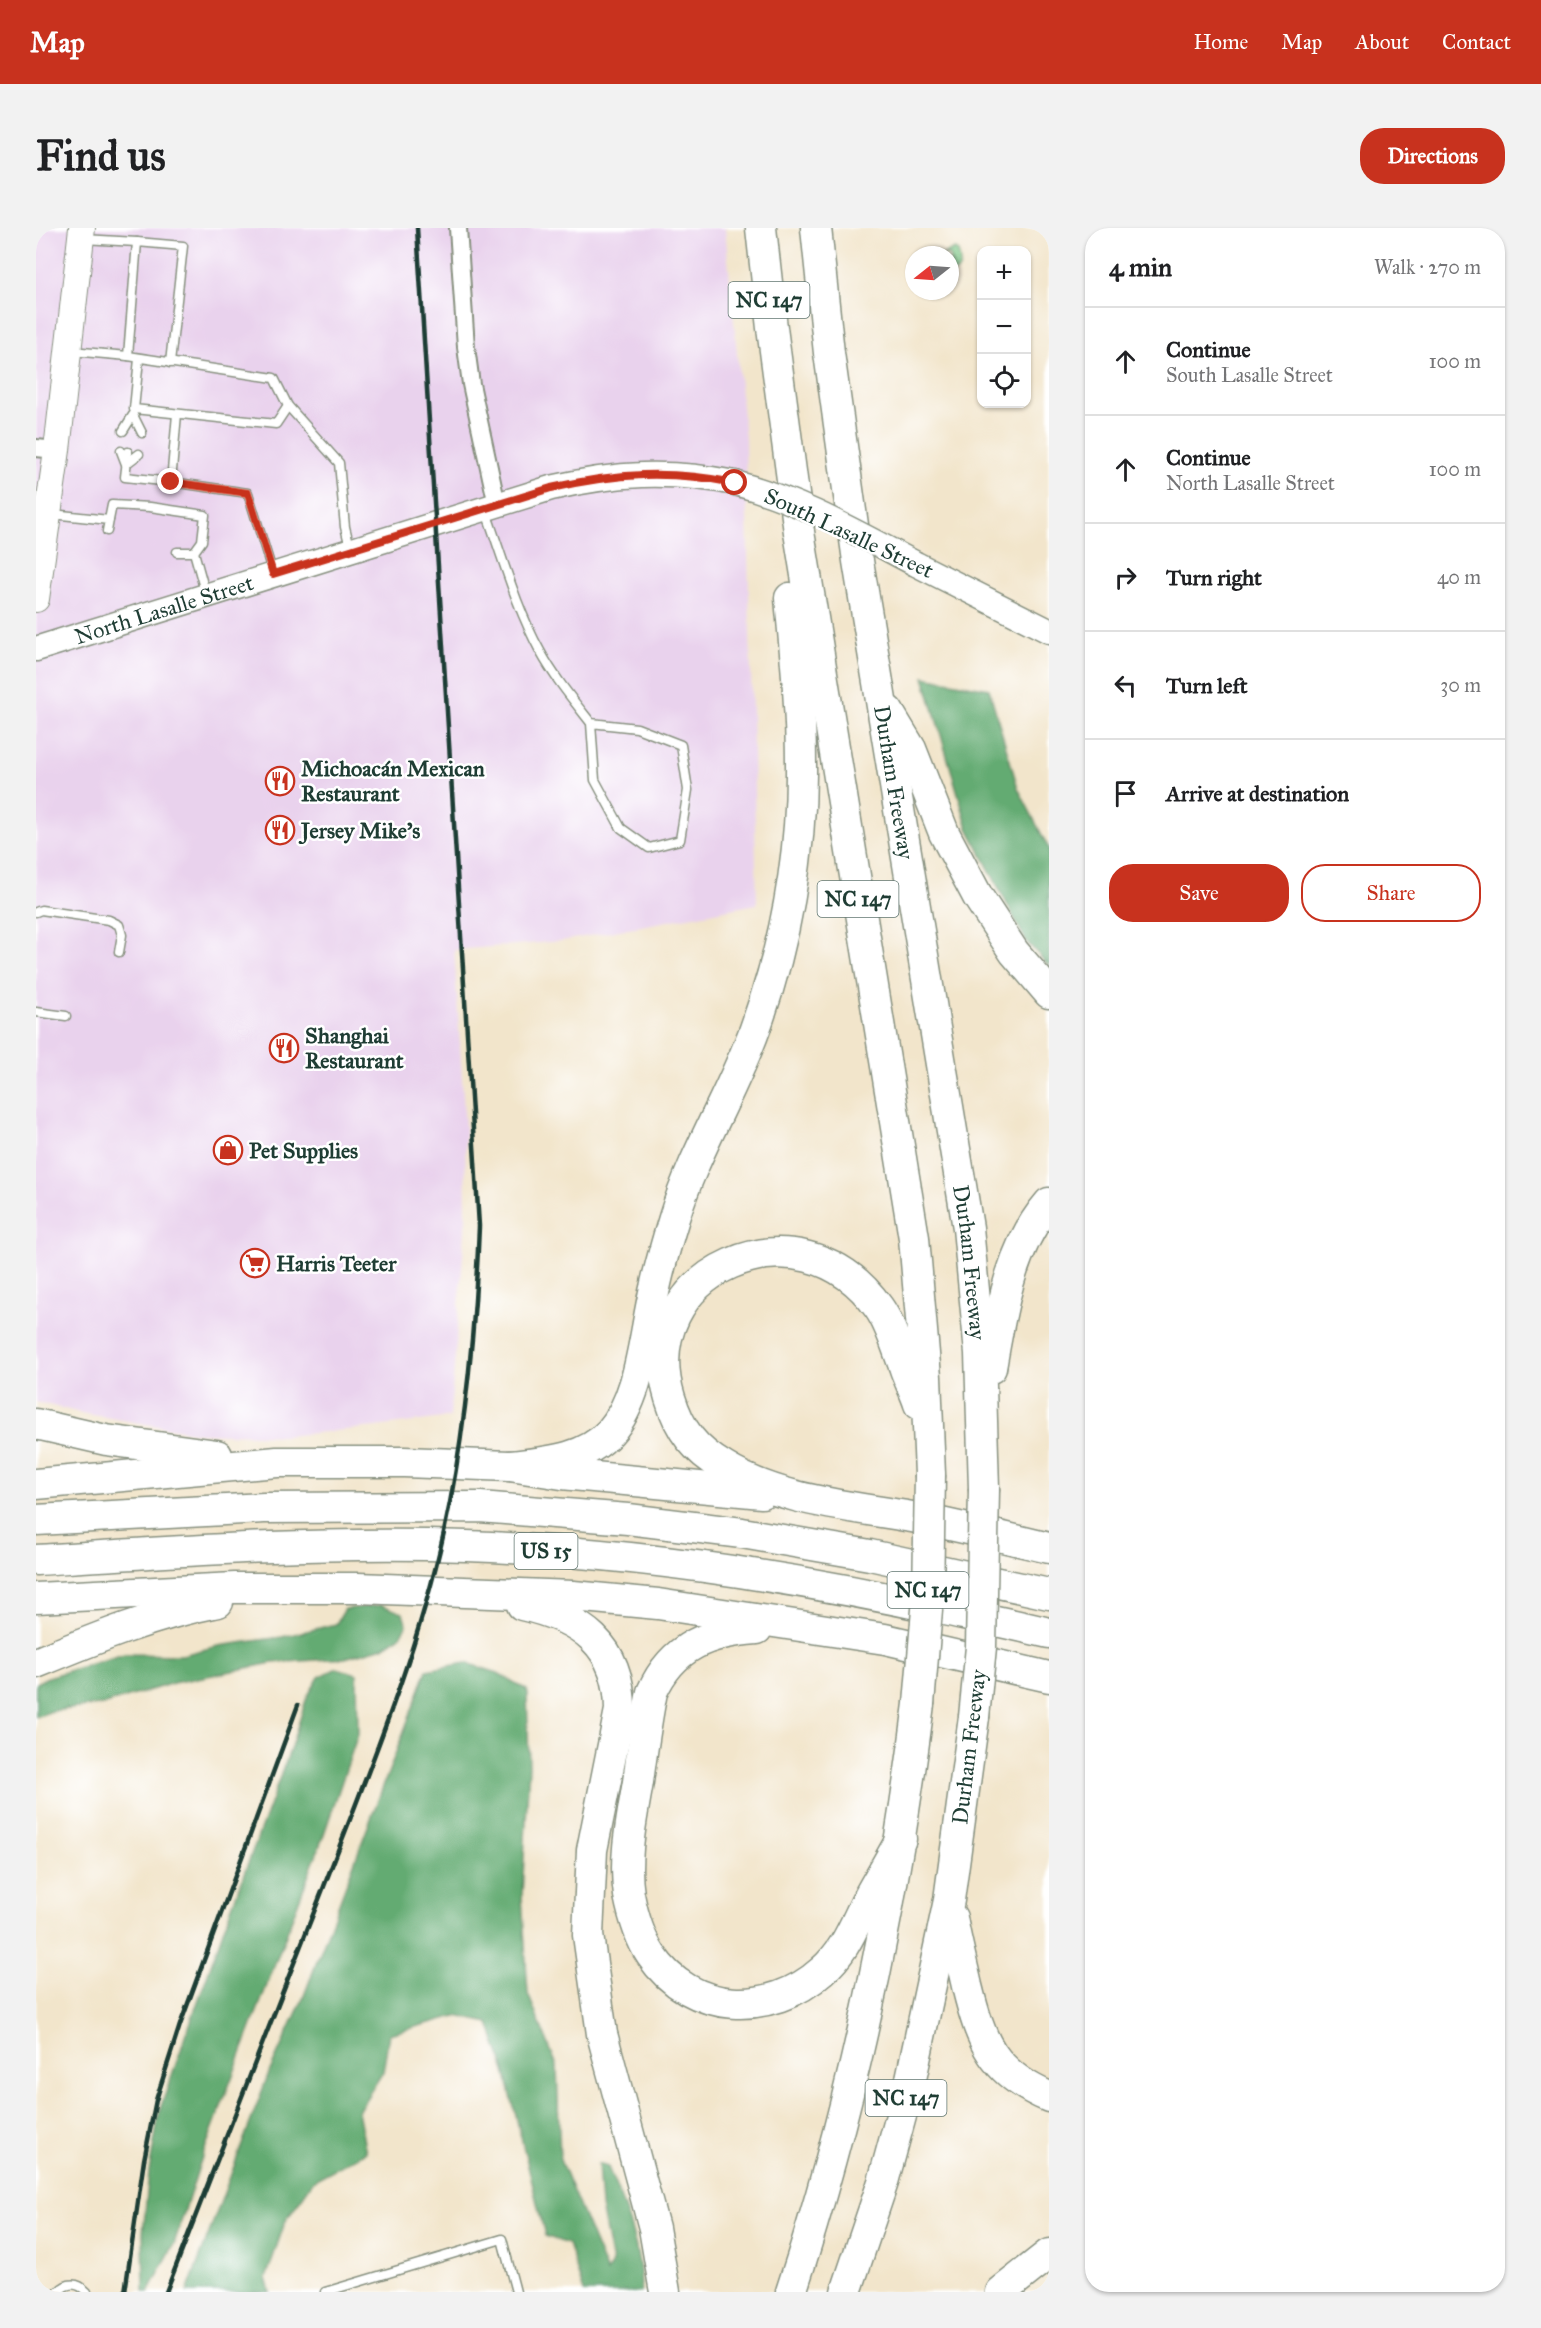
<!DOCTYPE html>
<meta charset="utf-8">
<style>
:root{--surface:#fff;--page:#f2f2f2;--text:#202124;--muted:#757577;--line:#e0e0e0;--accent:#c8321e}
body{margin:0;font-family:"IM FELL Great Primer",serif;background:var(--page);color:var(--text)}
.controls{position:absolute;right:18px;top:18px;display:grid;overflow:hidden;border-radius:12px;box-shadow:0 2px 4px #0004}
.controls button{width:54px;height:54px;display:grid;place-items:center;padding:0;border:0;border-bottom:2px solid var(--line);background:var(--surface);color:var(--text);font:30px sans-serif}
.compass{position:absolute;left:869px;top:18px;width:54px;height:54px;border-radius:50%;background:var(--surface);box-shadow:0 2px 4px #0004;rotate:253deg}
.stop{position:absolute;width:18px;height:18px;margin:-14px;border:4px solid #c8321e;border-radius:50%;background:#fff}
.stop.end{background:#c8321e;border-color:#fff;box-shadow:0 2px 6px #0008}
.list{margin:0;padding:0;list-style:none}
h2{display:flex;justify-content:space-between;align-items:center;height:78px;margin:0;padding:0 24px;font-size:26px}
h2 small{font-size:20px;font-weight:400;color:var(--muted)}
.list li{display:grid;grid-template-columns:39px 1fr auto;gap:18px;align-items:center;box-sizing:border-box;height:108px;padding:0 24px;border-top:2px solid var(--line)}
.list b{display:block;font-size:22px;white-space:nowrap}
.list p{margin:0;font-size:20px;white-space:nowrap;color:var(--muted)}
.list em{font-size:20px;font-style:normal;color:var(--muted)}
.actions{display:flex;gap:12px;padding:18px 24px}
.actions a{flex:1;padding:14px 0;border:2px solid var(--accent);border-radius:24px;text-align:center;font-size:21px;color:var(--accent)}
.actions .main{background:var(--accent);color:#fff}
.icon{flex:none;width:33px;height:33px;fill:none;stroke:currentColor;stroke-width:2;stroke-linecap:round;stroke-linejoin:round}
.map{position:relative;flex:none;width:1013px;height:2064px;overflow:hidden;border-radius:24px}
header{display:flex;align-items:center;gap:36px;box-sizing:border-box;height:84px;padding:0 30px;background:var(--accent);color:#fff}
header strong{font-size:28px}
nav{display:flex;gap:33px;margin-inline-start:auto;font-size:21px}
.intro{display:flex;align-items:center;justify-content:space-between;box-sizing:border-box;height:144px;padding:0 36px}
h1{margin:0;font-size:42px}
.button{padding:15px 27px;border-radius:24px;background:var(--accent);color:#fff;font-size:21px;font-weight:700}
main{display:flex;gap:36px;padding:0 36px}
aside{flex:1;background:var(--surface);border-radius:24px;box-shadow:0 2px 4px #0004}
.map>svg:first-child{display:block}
</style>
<header>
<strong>Map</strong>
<nav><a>Home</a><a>Map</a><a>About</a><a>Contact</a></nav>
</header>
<div class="intro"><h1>Find us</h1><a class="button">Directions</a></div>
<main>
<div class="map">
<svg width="1013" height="2064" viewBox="0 0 1013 2064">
<rect width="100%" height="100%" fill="#fff"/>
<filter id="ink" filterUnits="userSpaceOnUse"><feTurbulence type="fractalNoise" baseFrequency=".0167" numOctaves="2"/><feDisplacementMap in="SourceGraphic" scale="12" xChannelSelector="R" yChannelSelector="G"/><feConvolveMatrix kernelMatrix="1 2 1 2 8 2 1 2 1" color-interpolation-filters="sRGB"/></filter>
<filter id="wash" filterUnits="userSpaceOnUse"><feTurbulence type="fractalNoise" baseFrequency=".008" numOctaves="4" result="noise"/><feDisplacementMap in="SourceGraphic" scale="24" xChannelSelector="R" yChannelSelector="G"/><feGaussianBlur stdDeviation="1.35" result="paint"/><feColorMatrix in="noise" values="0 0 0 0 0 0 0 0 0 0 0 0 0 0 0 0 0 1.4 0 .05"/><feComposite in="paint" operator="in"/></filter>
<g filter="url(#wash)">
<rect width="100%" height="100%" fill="#f2e5cb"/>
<!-- built -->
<path fill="#e9d2ed" d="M0,0H689L709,210L721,676L526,713L418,722L429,899L430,991L414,1189L340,1199L249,1208L162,1205L45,1185L0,1174Z"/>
<!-- green -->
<path fill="#7bc684" stroke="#4d825c" stroke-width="1.5" d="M919,21L922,24C925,33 926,46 914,45V27H906Z"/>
<!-- forest -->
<g fill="#64ab72" stroke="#427453" stroke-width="1.5">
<path d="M888,449L953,461L982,560L1013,621V738L990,713L932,600Z"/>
<path d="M345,1377L367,1385L371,1397L363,1409L347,1419L309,1430L236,1435L137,1455L67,1477L16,1483L0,1489V1455L12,1449L88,1426L146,1427L182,1418L246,1409L300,1396L309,1381Z"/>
<path d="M430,1435L462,1445L491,1462L493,1538L486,1668L492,1766L521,1838L524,1932L571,2045L576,2035L565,1978L562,1936L572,1939C588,1978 606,2021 605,2064H548L532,2016L509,2008L469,1843L453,1795L420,1788L353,1806L347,1844L322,1883L330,1924L278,1952L249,1994L230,2050L234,2064H151L232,1847L266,1773L391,1442Z"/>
<path d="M301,1440L321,1446L322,1506L287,1609L166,1929L138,2016L113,2064H108L107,2005L113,1944L124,1881L189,1697L254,1522L271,1469L283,1449Z"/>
</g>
</g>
<g filter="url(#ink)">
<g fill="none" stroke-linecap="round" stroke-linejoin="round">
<!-- lane casing -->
<g stroke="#889180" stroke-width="11">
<g id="lane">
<path d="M47,11L101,14"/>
<path d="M35,123L92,128L238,150L252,178L303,235L309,299L314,319"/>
<path d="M92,128L101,14L147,18L134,135"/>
<path d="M103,131L98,181L240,196L252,178"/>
<path d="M87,203L97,187L106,205"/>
<path d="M85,223L90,236L103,226"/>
<path d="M92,224L89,249L135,254L141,186"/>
<path d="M135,254L212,265L237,346"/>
<path d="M449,281C466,328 480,379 504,423C518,449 537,472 555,495L601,500L645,517L652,562L644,612L613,620L585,600L559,552L555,495"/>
<path d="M16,286L73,292L71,303"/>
<path d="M73,292L76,277L114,279L169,287L166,313L158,324"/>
<path d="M141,324H158L170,367"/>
<path d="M0,684L5,682L73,692L83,697L86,707L83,724"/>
<path d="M0,784L30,788"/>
<path d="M22,2064C31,2054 42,2054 51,2064"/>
<path d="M289,2064L466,2011L480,2064"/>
</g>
</g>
<!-- street casing -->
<g stroke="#889180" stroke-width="20">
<g id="street">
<path d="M422,0L430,119L435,156L461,277"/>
<path d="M0,220L21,222"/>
</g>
</g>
<!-- secondary casing -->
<g stroke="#889180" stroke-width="27">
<g id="secondary">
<path d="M880,336L1013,403"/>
<path id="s1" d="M0,421L515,260C580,245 633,242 699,255"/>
</g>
</g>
<!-- primary casing -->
<g stroke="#889180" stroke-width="28">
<path id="primary" d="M0,371L21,222L46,0"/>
</g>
<!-- highway casing -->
<g stroke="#889180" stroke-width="33">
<g id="highway">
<path d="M725,0L736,100L763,304L878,1010L890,1149L894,1247"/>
<path id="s2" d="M780,0L793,125L822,333L932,1000L944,1125L948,1261"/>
<path d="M852,483L875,521L908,605L942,669L978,724L1013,765"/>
<path d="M955,1140C965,1083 974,1020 1013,975"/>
<path d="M883,1176C879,1163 872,1151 868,1138C860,1118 855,1097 843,1080C764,967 595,1045 634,1170C644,1203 659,1222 688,1239C743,1273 814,1278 876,1289C922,1298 967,1309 1013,1320"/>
<path d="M0,1196L70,1212L181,1227"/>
<path d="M474,1238C510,1234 549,1232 574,1204C605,1169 608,1105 619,1060C624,1037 631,1013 638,990C658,924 696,865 719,801C749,717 766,625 765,536C765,481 759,425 754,370"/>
<path d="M0,1256L241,1234H368L474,1238L526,1246L726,1265"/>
<path d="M0,1292L228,1280L444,1279L592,1291L706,1305L834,1327L1013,1366"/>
<path d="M0,1332C143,1323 287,1313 431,1318C593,1324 754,1348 913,1383C946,1390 980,1397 1013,1405"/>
<path d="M0,1370L199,1360H322L537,1368L622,1376L849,1411L1013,1449"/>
<path d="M486,1377C545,1390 584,1417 584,1482L556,1622L552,1707L566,1806L618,2000L629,2064"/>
<path d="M721,1401C674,1404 637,1417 616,1464C610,1493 606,1524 602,1554C596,1590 587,1630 593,1667C597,1687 603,1709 615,1727C655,1787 735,1789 786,1743C811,1722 819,1694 834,1666C844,1648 855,1630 865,1611"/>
<path d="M0,1435C58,1411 119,1386 182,1374"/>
<path d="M916,1690C920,1713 926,1735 931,1758C945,1815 957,1845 1013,1869"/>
<path d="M755,2064C818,1873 858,1676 883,1476"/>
<path d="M810,2064L847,1954L875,1851L913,1672L938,1489"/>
<path d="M965,2064L1013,2026"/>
</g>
</g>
<!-- lane -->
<use href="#lane" stroke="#fff" stroke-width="8"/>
<!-- street -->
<use href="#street" stroke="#fff" stroke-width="16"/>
<!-- secondary -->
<use href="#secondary" stroke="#fff" stroke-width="24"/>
<!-- primary -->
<use href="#primary" stroke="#fff" stroke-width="26"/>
<!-- highway -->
<use href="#highway" stroke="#fff" stroke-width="30"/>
<!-- rail -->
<g stroke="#1f3d34" stroke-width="4.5">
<path d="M89,2064L108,1932L120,1872L144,1797L262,1477"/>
<path d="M130,2064C182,1930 234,1795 287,1661C332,1544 381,1427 408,1304C430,1203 439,1101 443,998L381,0"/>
</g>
<!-- secondary-bridge casing -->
<g stroke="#889180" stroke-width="27" stroke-linecap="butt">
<path id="secondary-bridge" d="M699,255C764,272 821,305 880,336"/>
</g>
<!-- highway-bridge casing -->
<g stroke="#889180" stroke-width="33" stroke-linecap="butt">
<g id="highway-bridge">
<path d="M883,1476L892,1370L894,1247"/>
<path d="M938,1489L945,1419L948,1261"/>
</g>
</g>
<!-- secondary-bridge -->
<use href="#secondary-bridge" stroke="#fff" stroke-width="24"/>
<!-- highway-bridge -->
<use href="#highway-bridge" stroke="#fff" stroke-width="30"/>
</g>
</g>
<g fill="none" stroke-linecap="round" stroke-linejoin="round" filter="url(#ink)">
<!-- route -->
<path stroke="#c8321e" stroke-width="8" d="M135,254L212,265L237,346L515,260C581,245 633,242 699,255"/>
</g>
<!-- icons -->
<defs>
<g id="restaurant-ring" transform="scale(1.5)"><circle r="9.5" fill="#fff" stroke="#c8321e" stroke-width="1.5"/><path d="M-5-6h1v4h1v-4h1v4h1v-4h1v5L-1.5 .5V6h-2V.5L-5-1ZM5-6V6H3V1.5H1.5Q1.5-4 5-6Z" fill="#c8321e"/></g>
<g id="shop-ring" transform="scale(1.5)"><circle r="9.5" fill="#fff" stroke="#c8321e" stroke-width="1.5"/><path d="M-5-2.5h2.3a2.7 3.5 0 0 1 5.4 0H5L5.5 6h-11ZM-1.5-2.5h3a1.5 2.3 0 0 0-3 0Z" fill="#c8321e"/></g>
<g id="supermarket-ring" transform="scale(1.5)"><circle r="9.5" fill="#fff" stroke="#c8321e" stroke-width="1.5"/><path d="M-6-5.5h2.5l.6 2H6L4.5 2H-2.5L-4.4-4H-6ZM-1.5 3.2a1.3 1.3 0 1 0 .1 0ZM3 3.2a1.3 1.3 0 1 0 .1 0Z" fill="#c8321e"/></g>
</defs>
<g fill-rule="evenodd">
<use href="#restaurant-ring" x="244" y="553"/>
<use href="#restaurant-ring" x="244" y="602"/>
<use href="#restaurant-ring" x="248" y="820"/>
<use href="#shop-ring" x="192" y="922"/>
<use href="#supermarket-ring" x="219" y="1035"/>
</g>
<g text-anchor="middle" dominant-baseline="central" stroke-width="5" stroke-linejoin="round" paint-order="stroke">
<!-- shield labels -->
<g fill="#fff" stroke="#627771" stroke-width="1.5">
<rect x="692.5" y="54" width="81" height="36" rx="4.5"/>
<rect x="781.5" y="653" width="81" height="36" rx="4.5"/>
<rect x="478.5" y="1305" width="63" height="36" rx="4.5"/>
<rect x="851.5" y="1344" width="81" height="36" rx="4.5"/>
<rect x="829.5" y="1852" width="81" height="36" rx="4.5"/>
</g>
<g font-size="21" font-weight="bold" fill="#1f3d34">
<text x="733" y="72">NC 147</text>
<text x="822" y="671">NC 147</text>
<text x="510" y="1323">US 15</text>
<text x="892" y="1362">NC 147</text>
<text x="870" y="1870">NC 147</text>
</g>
<!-- street labels -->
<g font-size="22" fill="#1f3d34" stroke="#fff">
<text transform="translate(813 305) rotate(25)">South Lasalle Street</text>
<text stroke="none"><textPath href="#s1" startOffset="134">North Lasalle Street</textPath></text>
<text stroke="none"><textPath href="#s2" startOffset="560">Durham Freeway</textPath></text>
<text stroke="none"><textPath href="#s2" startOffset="1046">Durham Freeway</textPath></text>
<text transform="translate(933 1519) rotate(-83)">Durham Freeway</text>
</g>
<!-- poi labels -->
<g font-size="22" font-weight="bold" fill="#1f3d34" stroke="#fff" text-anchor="start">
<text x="265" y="540">Michoacán Mexican<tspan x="265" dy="25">Restaurant</tspan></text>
<text x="265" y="602">Jersey Mike's</text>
<text x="269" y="807">Shanghai<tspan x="269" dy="25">Restaurant</tspan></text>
<text x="213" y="922">Pet Supplies</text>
<text x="240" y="1035">Harris Teeter</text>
</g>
</g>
</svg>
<div class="controls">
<button>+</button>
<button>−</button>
<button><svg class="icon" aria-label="locate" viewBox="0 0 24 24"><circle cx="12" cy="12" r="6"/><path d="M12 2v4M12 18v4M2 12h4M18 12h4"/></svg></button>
</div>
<svg class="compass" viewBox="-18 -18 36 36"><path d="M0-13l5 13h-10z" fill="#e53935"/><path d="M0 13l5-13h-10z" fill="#757577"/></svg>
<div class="stop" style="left:699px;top:255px"></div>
<div class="stop end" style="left:135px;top:254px"></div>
</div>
<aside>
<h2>4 min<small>Walk · 270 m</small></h2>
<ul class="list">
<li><svg class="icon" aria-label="ahead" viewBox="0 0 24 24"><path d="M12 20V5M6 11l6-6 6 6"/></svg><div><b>Continue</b><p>South Lasalle Street</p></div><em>100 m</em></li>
<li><svg class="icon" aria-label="ahead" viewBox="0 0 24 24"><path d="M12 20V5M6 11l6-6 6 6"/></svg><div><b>Continue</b><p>North Lasalle Street</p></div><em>100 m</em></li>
<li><svg class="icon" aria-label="right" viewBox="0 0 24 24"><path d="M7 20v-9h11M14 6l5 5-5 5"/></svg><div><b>Turn right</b></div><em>40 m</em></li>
<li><svg class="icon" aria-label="left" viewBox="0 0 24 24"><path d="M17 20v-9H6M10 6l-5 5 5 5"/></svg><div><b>Turn left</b></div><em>30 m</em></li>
<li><svg class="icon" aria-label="arrive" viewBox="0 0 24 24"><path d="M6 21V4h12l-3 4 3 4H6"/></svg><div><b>Arrive at destination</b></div></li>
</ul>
<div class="actions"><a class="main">Save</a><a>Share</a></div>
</aside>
</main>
